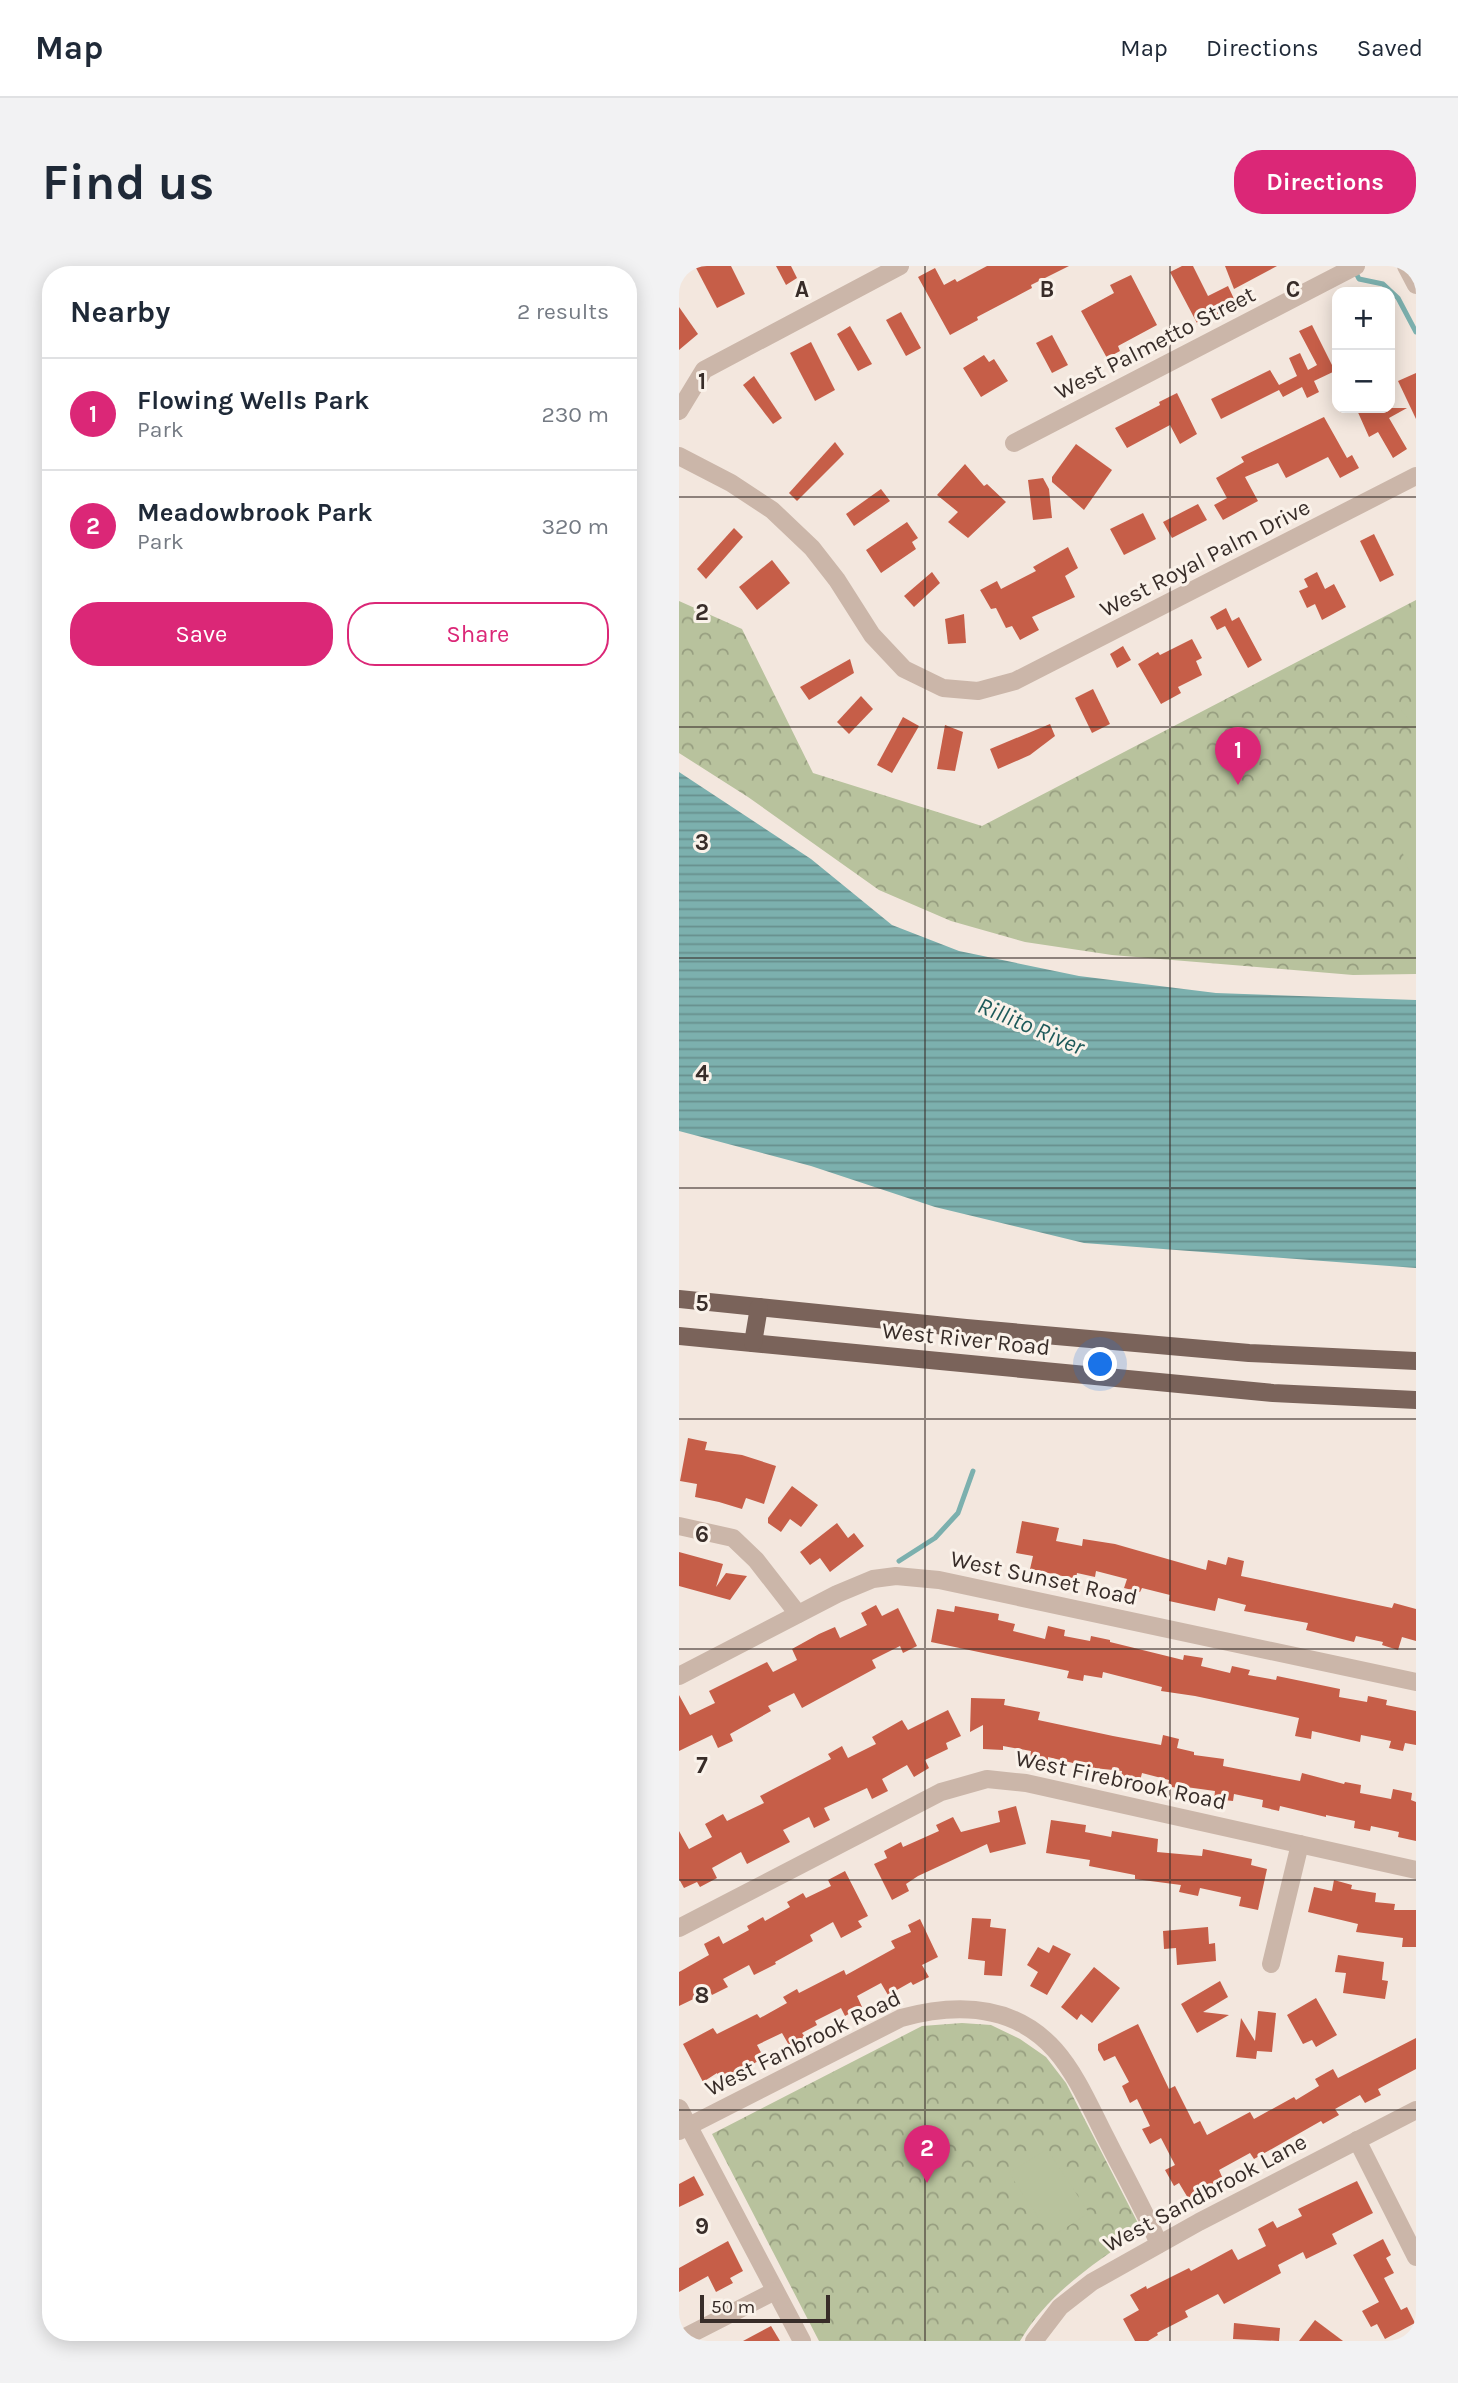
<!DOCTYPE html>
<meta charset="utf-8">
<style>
:root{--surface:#fff;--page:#f2f2f3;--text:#1f2937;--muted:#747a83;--line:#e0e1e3;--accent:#db2777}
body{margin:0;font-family:Karla,sans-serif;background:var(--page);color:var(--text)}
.controls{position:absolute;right:21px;top:21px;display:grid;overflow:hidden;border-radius:14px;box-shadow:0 4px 18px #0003}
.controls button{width:63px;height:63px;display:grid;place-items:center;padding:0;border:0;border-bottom:2px solid var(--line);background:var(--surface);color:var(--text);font:35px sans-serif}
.scale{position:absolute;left:21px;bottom:18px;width:130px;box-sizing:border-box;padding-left:7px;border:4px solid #382d29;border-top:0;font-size:19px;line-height:24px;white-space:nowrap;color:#382d29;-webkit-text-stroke:5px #faf2ea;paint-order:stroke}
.you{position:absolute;left:422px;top:1099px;width:24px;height:24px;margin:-18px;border:5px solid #fff;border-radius:50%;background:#1a73e8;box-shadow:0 0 0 10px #1a73e833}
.badge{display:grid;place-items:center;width:46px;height:46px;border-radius:50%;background:var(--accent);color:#fff;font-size:23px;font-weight:700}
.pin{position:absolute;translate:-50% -58px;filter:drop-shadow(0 2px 4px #0008)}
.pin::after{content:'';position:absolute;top:37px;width:24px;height:21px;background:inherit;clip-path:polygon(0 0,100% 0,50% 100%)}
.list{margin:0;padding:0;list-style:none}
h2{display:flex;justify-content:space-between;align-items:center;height:91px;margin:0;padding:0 28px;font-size:30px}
h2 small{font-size:23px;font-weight:400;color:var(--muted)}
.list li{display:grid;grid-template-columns:46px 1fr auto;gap:21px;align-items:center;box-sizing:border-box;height:112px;padding:0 28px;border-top:2px solid var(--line)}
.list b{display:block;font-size:26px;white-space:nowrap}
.list p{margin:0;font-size:23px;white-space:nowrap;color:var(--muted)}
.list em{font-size:23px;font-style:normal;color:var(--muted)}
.actions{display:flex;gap:14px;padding:21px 28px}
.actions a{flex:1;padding:16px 0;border:2px solid var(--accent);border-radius:28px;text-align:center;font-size:24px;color:var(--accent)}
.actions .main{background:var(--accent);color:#fff}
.map{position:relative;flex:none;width:737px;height:2075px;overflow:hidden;border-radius:28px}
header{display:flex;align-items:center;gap:42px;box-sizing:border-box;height:98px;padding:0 35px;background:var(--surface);border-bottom:2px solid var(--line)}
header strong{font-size:33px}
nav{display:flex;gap:38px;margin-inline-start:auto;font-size:24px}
.intro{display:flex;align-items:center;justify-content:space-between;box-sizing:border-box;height:168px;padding:0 42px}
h1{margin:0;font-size:49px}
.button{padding:18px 32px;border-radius:28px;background:var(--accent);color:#fff;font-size:24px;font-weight:700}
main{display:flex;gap:42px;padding:0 42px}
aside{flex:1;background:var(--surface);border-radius:28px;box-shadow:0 4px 18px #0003}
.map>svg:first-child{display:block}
</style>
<header>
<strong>Map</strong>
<nav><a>Map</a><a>Directions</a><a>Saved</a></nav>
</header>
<div class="intro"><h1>Find us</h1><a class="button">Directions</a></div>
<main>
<aside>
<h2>Nearby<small>2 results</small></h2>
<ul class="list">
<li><span class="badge">1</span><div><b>Flowing Wells Park</b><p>Park</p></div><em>230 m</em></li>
<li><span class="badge">2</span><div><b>Meadowbrook Park</b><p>Park</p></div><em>320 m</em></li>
</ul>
<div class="actions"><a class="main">Save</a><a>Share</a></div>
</aside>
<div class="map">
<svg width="737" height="2075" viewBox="0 0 737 2075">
<defs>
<pattern id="park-crowns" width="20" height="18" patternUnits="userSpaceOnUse" patternTransform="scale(1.75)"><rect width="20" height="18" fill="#b8c29d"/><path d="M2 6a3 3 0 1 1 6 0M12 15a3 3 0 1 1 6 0" fill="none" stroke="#979e80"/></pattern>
<pattern id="water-rules" width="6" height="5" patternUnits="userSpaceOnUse" patternTransform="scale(1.75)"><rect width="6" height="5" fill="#7cb0ae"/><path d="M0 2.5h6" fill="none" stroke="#67908e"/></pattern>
</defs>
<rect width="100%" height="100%" fill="#f3e7de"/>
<!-- park -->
<g fill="url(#park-crowns)">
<path d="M737,334V708L674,709L433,689L346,676L272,655L200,624L69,531L0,487V335L63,363L134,507L303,560Z"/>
<path d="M283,1757L312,1759L341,1773L367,1791L387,1817L463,1965C417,1996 370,2026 341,2075H140L33,1868L243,1760Z"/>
</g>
<!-- pitch -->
<g fill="#b8c29d">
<path d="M737,432V462L722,444Z"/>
<path d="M737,570V611L728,601L723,584Z"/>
<path d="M368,1883L410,1947L372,1971L330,1907Z"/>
</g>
<!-- water -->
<path fill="url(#water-rules)" d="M0,506L132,593L213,659L280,685L400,710L537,727L737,734V1002L405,977L256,941L132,900L0,865Z"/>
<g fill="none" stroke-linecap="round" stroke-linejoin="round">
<!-- stream -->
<g stroke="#7cb0ae" stroke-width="5">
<path d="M675,3L680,13L704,18L719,32L737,66"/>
<path d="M220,1295L256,1272L279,1247L294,1205"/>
</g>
</g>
<!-- building -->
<g fill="#c65e48">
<path d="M16,0H52L66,28L38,42Z"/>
<path d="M97,0H112L118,12L107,19Z"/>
<path d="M308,0H390L352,19L353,22L298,51L299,54L271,69L239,11L256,2L265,19L276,13L278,16Z"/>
<path d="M503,0H514L529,30L549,20L556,35L539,43L541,48L519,59L491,6Z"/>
<path d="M546,0H598L555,23Z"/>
<path d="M452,9L478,59L439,80L441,85L428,92L402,45L435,27L431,19Z"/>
<path d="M0,41L19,68L0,84Z"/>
<path d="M222,46L242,82L227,90L207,54Z"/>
<path d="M633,59L656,105L635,115L640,126L628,132L623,121L604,131L600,124L542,153L532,133L591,104L600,119L618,110L610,92L621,87L629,104L638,99L620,65Z"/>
<path d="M171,60L193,98L179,105L158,68Z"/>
<path d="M373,69L389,99L373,107L357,77Z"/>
<path d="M132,76L156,124L136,135L111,87Z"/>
<path d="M305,89L310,96L315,93L329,115L302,131L284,102Z"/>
<path d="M737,107V153L719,115Z"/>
<path d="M75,110L103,152L94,158L64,119Z"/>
<path d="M498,127L518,168L501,178L491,159L448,182L436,162L481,139L480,136Z"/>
<path d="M677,142H728L710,152L728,183L714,192L699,166L690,171Z"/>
<path d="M645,151L668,192L673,189L680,202L661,212L649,191L607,212L599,197L566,211L579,235L544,254L535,239L548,232L537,212L565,196L562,191Z"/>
<path d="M156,176L165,188L118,235L110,227Z"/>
<path d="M397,178L433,204L405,244L373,216V211Z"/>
<path d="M286,198L305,220L308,218L327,236L289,272L269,256L279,246L258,229Z"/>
<path d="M364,212L370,223L373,252L354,254L349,214Z"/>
<path d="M202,223L211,235L175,260L167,248Z"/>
<path d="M519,238L528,254L493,272L484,256Z"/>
<path d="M464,247L477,273L445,289L431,263Z"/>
<path d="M228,256L239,272L233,276L237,283L202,307L187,284Z"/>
<path d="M55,262L64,271L27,313L18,303Z"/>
<path d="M695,268L715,309L701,316L681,275Z"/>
<path d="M389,281L399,302L386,310L396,331L353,351L360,364L341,374L333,360L327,362L317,342L312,343L301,324L318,315L322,323L357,305L354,301Z"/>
<path d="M93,294L111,317L78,344L60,321Z"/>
<path d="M253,306L261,317L235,341L225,330Z"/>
<path d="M638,306L646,323L655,318L667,341L643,354L636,338L628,342L620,325L629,321L625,313Z"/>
<path d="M547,342L553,355L560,351L583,394L569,402L546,360L538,364L531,351Z"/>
<path d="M285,348L287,377L269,378L266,353Z"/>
<path d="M513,373L523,392L517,395L523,409L499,421L502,427L482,438L459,398L479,386L481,389Z"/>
<path d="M444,380L452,394L438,402L431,388Z"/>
<path d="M171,393L175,407L130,434L121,421Z"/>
<path d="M414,423L431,458L413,467L396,432Z"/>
<path d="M182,430L194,443L170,468L158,456Z"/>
<path d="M224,451L240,460L213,507L198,499Z"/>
<path d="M371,458L376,470L351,489L319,503L311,483Z"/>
<path d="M266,459L284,466L276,505L258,503Z"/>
<path d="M9,1172L28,1176L26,1184L63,1189L97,1200L85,1238L67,1232L63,1243L40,1236L16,1231L18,1218L1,1215Z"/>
<path d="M113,1220L139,1239L122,1261L111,1253L102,1266L89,1257V1252Z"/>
<path d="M343,1255L380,1262L377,1275L403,1280L404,1273L436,1278L527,1304L529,1294L547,1299L549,1291L565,1295L562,1310L713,1342L715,1337L737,1343V1375L723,1371L719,1384L703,1379L704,1376L677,1370L675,1376L627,1364L629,1357L565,1345L567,1339L539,1332L536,1345L490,1335L491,1329L463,1322L461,1326L445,1322L448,1313L417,1305L416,1311L398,1307L397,1313L351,1303L354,1290L337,1287Z"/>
<path d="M158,1257L169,1272L175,1267L185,1280L151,1306L141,1292L131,1299L121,1286Z"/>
<path d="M0,1286L44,1298L37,1321L47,1307L68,1310L51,1334L0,1320Z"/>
<path d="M197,1339L203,1350L219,1342L238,1380L224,1387L221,1380L193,1394L197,1402L123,1442L115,1427L89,1440L92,1445L51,1468L54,1475L39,1482L33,1469L0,1485V1429L11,1449L36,1437L30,1425L88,1396L94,1406L118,1394L113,1383L140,1368L156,1361L161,1372L188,1359L182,1347Z"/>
<path d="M276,1340L320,1348L319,1354L336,1358L334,1365L366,1373L369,1360L386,1364L385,1370L411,1375L412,1370L431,1374V1376L504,1394L505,1389L524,1392L522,1400L551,1407L553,1400L571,1404L569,1409L597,1414L598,1410L661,1423L660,1431L688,1436L689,1430L708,1434L707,1439L737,1445V1479L726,1477L724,1485L710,1482L712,1475L682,1469L681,1476L633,1465L632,1473L616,1470L620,1452L516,1430L482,1425L483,1421L424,1406L423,1412L405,1409L404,1415L388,1412L390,1405L252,1376L258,1343L275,1346Z"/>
<path d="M292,1432L326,1433L325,1439L361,1446L359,1454L434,1470L482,1479L484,1469L500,1473L498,1482L515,1486V1489L545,1493L544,1500L621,1515L623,1507L665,1518L666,1516L682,1519L681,1527L712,1533L714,1523L733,1527L732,1534L737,1536V1575L719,1571L720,1566L692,1560L691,1565L675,1562L676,1555L647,1549V1551L601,1540L600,1545L583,1541L584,1534L555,1528L554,1535L535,1533L536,1525L507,1521L506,1524L489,1520L490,1514L463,1507L461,1515L442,1512L443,1505L415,1502L369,1491V1494L351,1491L352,1485L324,1480V1484L304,1483V1459L291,1466Z"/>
<path d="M269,1444L282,1470L267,1477L269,1483L246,1494L250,1502L235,1511L228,1499L203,1513L209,1525L193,1533L188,1522L171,1530L145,1542L151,1554L135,1562L130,1551L104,1564L111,1576L68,1598L62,1586L33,1602L38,1612L21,1621L18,1616L5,1622L0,1613V1565L10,1583L33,1571L26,1558L44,1548L48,1555L85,1537L81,1530L152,1493L149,1488L163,1480L169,1492L197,1478L193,1471L223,1454L229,1464Z"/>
<path d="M337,1540L347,1578L311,1587L308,1578L239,1610L227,1618L230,1625L213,1634L195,1598L208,1592L205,1585L222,1576L224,1581L260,1565L257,1559L274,1551L282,1566L321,1556L319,1545Z"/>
<path d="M372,1554L407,1559L406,1566L432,1571L433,1565L479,1573L478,1586L523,1590L524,1583L573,1593L572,1599L588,1603L579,1644L560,1640L562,1631L521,1622L519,1630L500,1626L502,1619L456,1613V1609L410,1600L411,1594L367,1587Z"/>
<path d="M166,1605L189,1650L179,1655L183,1661L162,1672L154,1656L131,1669L134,1675L96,1696L97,1698L75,1709L70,1699L44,1713L49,1721L33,1729L31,1725L0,1740V1706L30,1689L25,1678L40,1670L44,1678L70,1664L68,1660L84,1651L86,1655L111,1641L108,1636L124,1627L127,1632L152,1620L149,1614Z"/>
<path d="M655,1614L673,1619L672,1623L697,1627L696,1636L716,1638L715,1644H737V1681H723L724,1672L677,1666L679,1658L629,1646L635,1621L653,1625Z"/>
<path d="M293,1652L312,1653L311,1661L327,1663L323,1710L305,1709L306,1695L289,1693Z"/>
<path d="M241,1653L259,1691L243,1699L250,1711L234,1719L232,1716L209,1729L202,1717L178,1730L183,1741L166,1750L162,1742L136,1755L138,1759L123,1767L127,1772L111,1781L103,1767L78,1779L85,1792L42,1815L38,1807L24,1816L4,1778L34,1762L38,1768L78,1748L81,1752L108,1737L104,1731L118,1723L120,1727L165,1704L167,1709L216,1682L212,1675L232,1666L229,1659Z"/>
<path d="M529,1661L530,1678L536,1677L537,1695L498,1699L497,1682L485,1683L484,1665Z"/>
<path d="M374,1679L392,1688L368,1729L351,1720L359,1706L348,1699L359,1681L370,1687Z"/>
<path d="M659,1689L705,1696L703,1714L709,1715L706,1733L664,1727L667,1707L656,1706Z"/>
<path d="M415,1701L441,1722L413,1757L402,1748L398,1754L382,1741Z"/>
<path d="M541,1715L549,1731L524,1746L550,1749L518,1767L502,1738Z"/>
<path d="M637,1732L658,1769L637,1781L633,1774L624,1778L608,1749Z"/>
<path d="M579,1745L597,1747L593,1786L578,1785L577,1793L557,1791L562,1752L576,1775Z"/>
<path d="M459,1758L490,1823L496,1820L515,1858L521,1855L528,1869L571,1846L575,1853L615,1831L617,1834L640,1820L636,1813L654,1803L659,1812L737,1772V1803L699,1823L702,1829L686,1837L681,1829L656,1843L660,1849L644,1858L642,1855L575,1893L571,1887L540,1904L544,1913L509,1932L500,1917L495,1920L486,1904L496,1899L482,1872L471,1878L463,1863L471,1860L458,1833L451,1837L443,1820L450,1816L436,1790L425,1795L419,1784V1778Z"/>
<path d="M15,1910L25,1929L0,1941V1918Z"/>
<path d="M678,1915L694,1947L653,1968L658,1978L627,1993L624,1986L599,1999L602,2007L545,2038L539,2028L506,2045L509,2051L478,2067L479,2069L469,2075H456L444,2053L460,2044L451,2029L467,2020L468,2023L510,2002L512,2005L553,1983L559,1994L587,1980L579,1963L594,1955L598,1962L623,1950L619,1943Z"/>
<path d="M704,1973L712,1989L707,1992L715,2007L705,2012L722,2044L728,2041L736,2057L706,2073L698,2058L692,2061L683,2045L700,2036L674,1989Z"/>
<path d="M49,1975L64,2005L51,2012L54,2017L37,2026L29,2010L0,2026V2002Z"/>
<path d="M636,2054L664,2075H620Z"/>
<path d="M555,2057L601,2062L600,2075L554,2073Z"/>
<path d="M92,2060L101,2075H64Z"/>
</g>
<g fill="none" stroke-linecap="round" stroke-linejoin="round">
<!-- street -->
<g stroke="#cbb6a9" stroke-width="18">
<path d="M727,0L737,19"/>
<path d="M0,145L25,104L221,0"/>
<path d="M335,177L677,0"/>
<path d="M0,190L52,217L93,244L133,282L158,314L193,369L225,403L264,422L299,425L336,415L737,210"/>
<path d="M0,1260L54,1272L77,1294L119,1348"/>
<path d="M0,1410L158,1328L194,1313L217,1310L260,1314L737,1416"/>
<path d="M0,1662L262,1526L308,1513L347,1517L737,1604"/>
<path d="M592,1698L621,1578"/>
<path d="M0,1842L123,2075"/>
<path d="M0,1865L222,1752C277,1737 335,1738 376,1784C398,1809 412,1843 427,1872C445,1908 464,1942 480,1978"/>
<path d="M678,1874L737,1991"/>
<path d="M0,2074L96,2025"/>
<path d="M355,2075L381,2041L413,2016L520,1956L737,1844"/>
</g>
<!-- primary -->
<g stroke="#7a635a" stroke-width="18">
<path d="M0,1033L287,1062L570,1087L737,1095"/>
<path d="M0,1070L594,1127L737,1134"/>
<path d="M74,1077L80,1041"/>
</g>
</g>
<!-- grid -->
<path fill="none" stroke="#382d29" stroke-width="2" stroke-opacity="0.55" d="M246,0V2075M491,0V2075M0,231H737M0,461H737M0,692H737M0,922H737M0,1153H737M0,1383H737M0,1614H737M0,1844H737"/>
<g text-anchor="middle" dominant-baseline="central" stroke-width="6" stroke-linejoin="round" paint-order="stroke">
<!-- street labels -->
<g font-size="23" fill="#382d29" stroke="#faf2ea">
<text transform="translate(476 77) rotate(-27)">West Palmetto Street</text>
<text transform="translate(526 292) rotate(-27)">West Royal Palm Drive</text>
<text transform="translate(287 1073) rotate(6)">West River Road</text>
<text transform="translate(365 1312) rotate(12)">West Sunset Road</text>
<text transform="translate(442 1514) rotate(12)">West Firebrook Road</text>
<text transform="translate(124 1777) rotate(-26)">West Fanbrook Road</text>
<text transform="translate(526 1927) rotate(-28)">West Sandbrook Lane</text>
</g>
<!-- water labels -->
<g font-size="24" font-style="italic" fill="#1e5a5a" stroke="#faf2ea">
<text transform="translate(352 760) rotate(23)">Rillito River</text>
</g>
</g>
<g font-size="23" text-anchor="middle" font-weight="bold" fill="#382d29" stroke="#faf2ea" stroke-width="6" stroke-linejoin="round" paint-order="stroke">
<text x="123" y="31">A</text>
<text x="368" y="31">B</text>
<text x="614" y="31">C</text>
<text x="23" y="123">1</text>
<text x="23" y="354">2</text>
<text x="23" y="584">3</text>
<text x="23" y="815">4</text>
<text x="23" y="1045">5</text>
<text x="23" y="1276">6</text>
<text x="23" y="1507">7</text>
<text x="23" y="1737">8</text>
<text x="23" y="1968">9</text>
</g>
</svg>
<div class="controls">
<button>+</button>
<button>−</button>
</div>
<div class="scale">50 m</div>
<div class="you"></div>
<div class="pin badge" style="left:559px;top:519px">1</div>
<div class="pin badge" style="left:248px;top:1917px">2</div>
</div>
</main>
